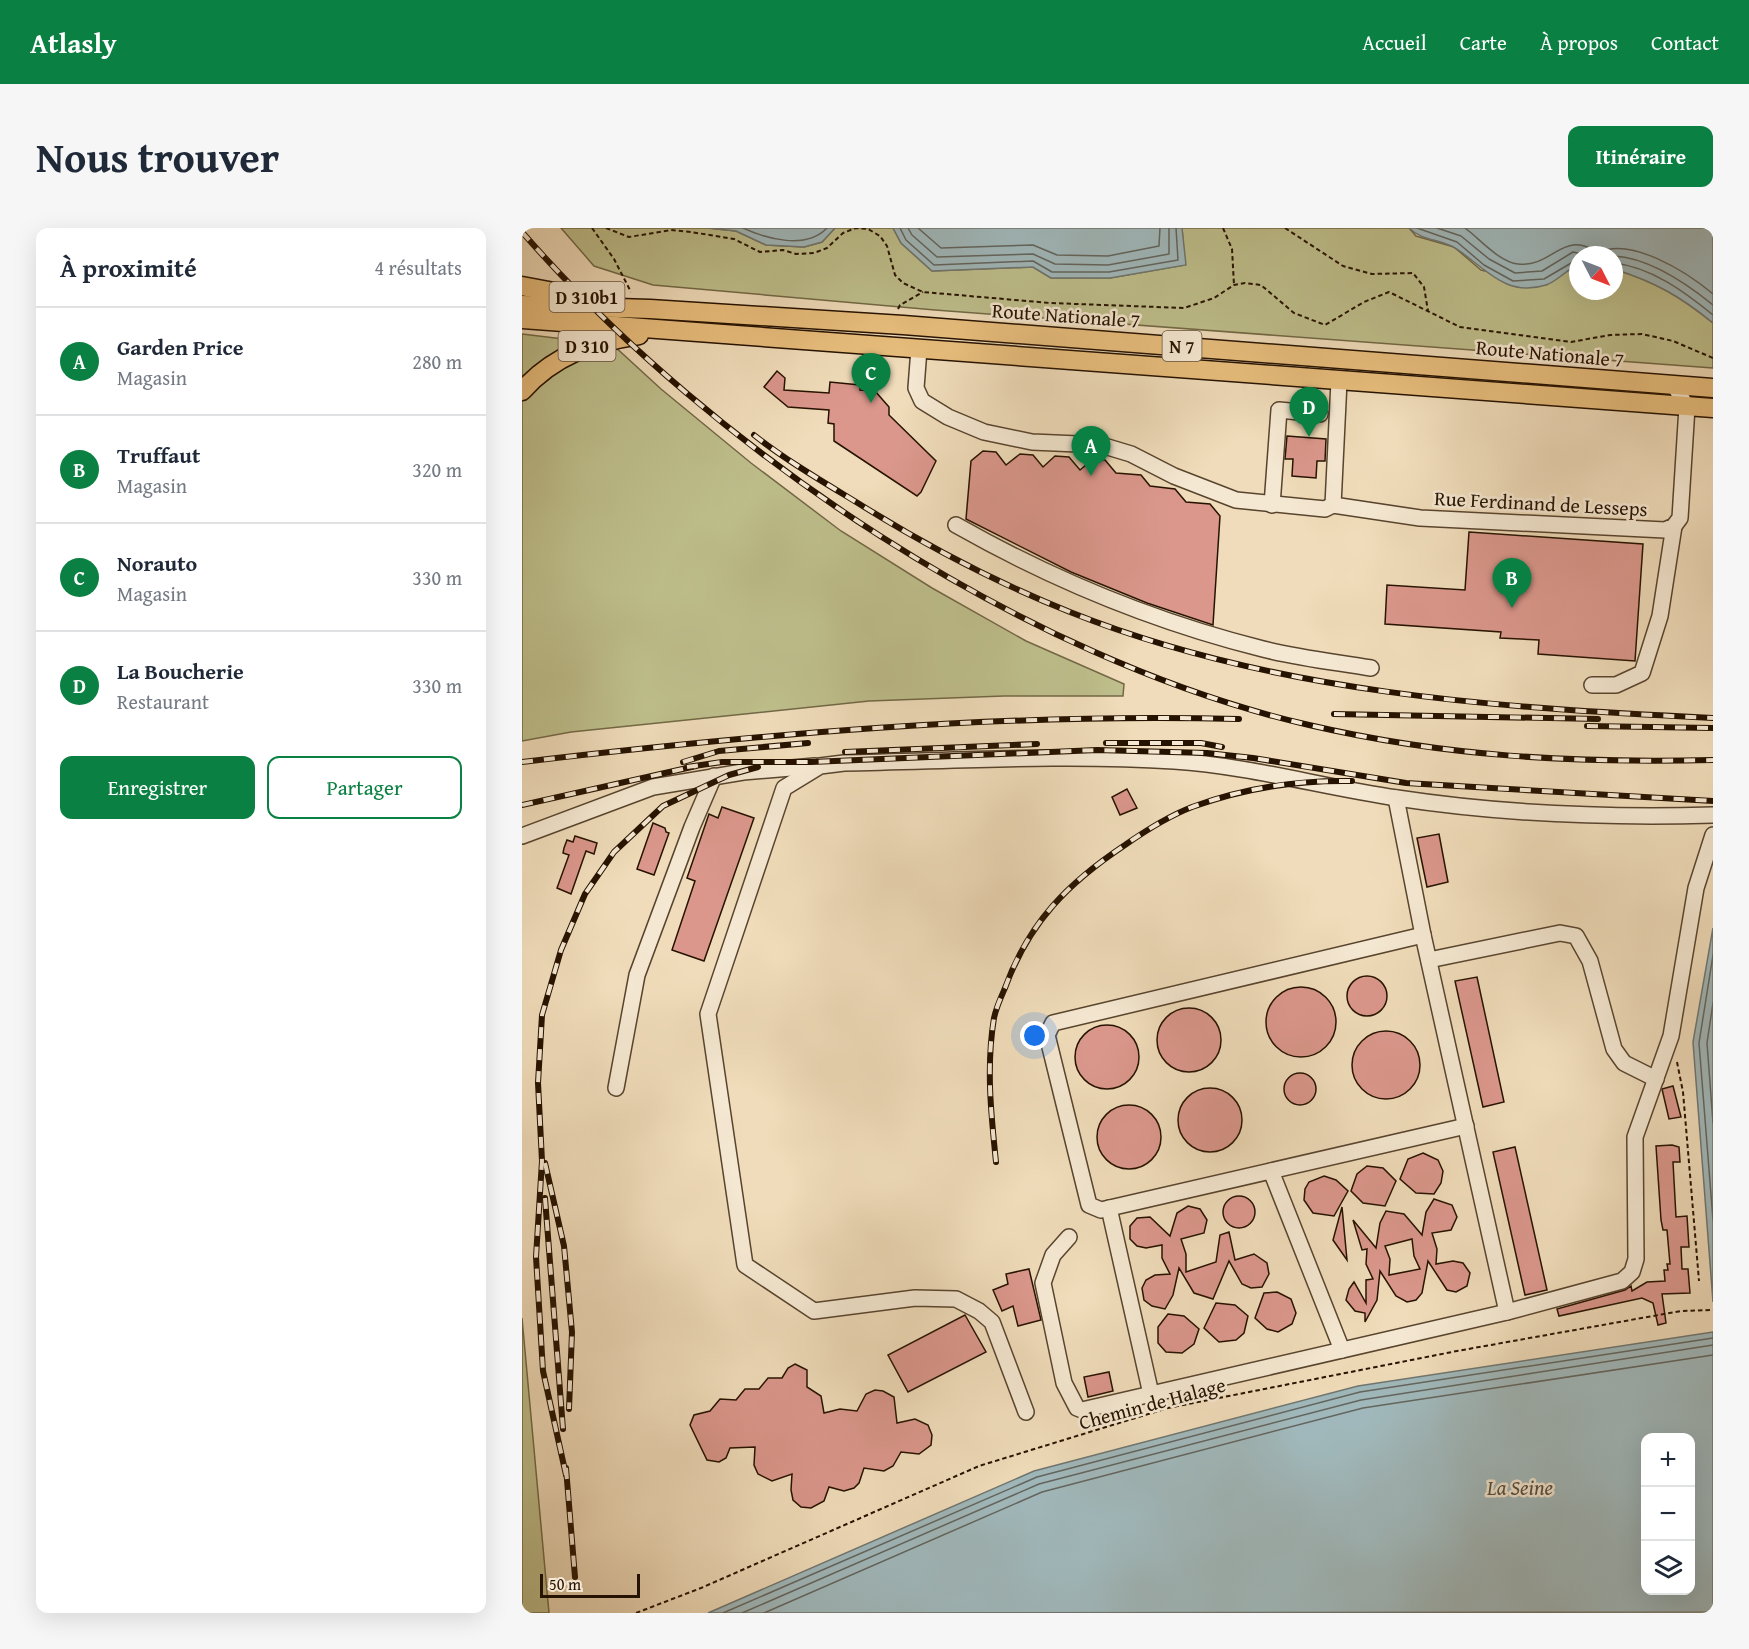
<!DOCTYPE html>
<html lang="fr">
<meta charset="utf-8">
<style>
:root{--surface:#fff;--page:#f6f6f7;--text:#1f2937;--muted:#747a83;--line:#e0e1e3;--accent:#0b8043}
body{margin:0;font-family:"Gentium Book Plus",serif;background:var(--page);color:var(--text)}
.controls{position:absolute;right:18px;bottom:18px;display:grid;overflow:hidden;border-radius:12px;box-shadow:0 6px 24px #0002}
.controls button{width:54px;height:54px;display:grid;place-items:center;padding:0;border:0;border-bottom:2px solid var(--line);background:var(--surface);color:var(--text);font:30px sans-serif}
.compass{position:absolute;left:1047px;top:18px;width:54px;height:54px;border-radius:50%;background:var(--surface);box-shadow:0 6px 24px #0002;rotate:132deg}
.scale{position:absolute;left:18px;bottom:15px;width:100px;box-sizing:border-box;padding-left:6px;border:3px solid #261200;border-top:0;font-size:16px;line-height:21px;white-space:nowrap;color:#261200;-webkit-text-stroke:4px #f5e8d2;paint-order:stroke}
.you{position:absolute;left:513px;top:808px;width:21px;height:21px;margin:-15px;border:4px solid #fff;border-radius:50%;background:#1a73e8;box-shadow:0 0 0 9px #1a73e833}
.badge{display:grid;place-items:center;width:39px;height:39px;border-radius:50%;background:var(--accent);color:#fff;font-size:20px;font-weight:700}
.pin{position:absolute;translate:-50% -50px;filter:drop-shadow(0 2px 3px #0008)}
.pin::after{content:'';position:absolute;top:32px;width:21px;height:18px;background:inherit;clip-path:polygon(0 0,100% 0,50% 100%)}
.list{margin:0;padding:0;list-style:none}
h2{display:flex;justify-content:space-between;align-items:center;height:78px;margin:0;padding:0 24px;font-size:26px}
h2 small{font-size:20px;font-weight:400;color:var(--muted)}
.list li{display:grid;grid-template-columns:39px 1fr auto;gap:18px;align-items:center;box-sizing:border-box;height:108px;padding:0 24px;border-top:2px solid var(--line)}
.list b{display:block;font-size:22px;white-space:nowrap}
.list p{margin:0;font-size:20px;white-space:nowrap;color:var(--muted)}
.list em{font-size:20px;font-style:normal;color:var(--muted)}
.actions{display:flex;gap:12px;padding:18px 24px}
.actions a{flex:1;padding:14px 0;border:2px solid var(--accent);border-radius:12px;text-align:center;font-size:21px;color:var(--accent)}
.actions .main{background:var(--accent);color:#fff}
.icon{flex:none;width:33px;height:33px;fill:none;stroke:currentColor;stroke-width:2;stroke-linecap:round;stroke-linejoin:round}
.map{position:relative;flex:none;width:1191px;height:1385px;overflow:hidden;border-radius:12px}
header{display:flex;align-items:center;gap:36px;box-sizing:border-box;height:84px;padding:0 30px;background:var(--accent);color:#fff}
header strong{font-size:28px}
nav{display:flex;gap:33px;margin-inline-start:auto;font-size:21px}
.intro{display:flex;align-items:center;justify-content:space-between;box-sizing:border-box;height:144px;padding:0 36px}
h1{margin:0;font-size:42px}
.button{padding:15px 27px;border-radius:12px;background:var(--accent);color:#fff;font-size:21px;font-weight:700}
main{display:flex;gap:36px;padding:0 36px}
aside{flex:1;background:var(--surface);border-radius:12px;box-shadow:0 6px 24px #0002}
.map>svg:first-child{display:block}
</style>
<header>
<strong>Atlasly</strong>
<nav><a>Accueil</a><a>Carte</a><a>À propos</a><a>Contact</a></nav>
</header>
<div class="intro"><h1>Nous trouver</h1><a class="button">Itinéraire</a></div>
<main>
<aside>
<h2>À proximité<small>4 résultats</small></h2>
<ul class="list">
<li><span class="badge">A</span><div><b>Garden Price</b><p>Magasin</p></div><em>280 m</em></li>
<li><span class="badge">B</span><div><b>Truffaut</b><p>Magasin</p></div><em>320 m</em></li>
<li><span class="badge">C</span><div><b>Norauto</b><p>Magasin</p></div><em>330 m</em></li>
<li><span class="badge">D</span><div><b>La Boucherie</b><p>Restaurant</p></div><em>330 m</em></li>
</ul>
<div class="actions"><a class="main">Enregistrer</a><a>Partager</a></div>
</aside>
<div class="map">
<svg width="1191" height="1385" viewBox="0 0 1191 1385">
<rect width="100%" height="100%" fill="#f0dcba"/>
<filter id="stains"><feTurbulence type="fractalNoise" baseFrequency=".00333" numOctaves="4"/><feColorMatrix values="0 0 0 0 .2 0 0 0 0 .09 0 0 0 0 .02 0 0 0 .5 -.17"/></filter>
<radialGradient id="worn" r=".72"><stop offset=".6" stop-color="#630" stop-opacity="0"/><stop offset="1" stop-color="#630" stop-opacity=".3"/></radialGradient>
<!-- green -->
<g fill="#bebf8c" stroke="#726846" stroke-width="1.5">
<path d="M39,0H186L214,3L244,17L282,19L300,14L313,0H371L379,15L410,43L511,39L529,50H588L663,37L660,0H887L894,8L932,19L959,42L1024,57L1054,37L1056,63H1092V41C1133,54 1158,68 1191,95V140L413,82L131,57L72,38Z"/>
<path d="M0,106L91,117L139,161L229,235L319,303L410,360L504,413L602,456L601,468H482L347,473L49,504L0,513Z"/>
<path d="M0,1090L27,1385H0Z"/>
</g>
<!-- water -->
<g fill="#a0b8bb" stroke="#6f7670" stroke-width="1.5" fill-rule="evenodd">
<path d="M186,0H313L300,14L282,19L244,17L214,3Z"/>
<path d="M371,0H660L664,37L588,50H529L511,39L410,43L379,15Z"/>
<path d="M887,0H1191V95C1158,68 1133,54 1092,41V27H1056V37C1045,41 1036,53 1024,57C983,70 963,39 933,20C918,11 900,13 887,0Z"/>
<path d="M1191,700V1074L1171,814Z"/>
<path d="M1191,1104V1384L186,1385L512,1243L836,1158ZM1124,1210H1168V1362H1124Z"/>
</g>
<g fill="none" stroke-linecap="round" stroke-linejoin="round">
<!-- shore -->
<g stroke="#63655e" stroke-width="1.5">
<path d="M221,0C245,11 284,22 305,0"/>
<path d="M378,0L384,12L412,37L511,33L530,44H587L656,32L654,0"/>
<path d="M386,0L390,7L415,29L511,26L533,36L586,37L647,26V0"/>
<path d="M396,0L419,20L511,17L535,27L586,28L637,18L638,0"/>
<path d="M895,0L935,14L962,37L991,53L1022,51L1056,31"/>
<path d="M915,0L939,8L967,31L993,45L1020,43L1051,24L1064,27"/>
<path d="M943,0C958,11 977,34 996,36C1031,40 1041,0 1076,25C1108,8 1165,44 1191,66"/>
<path d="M1092,28C1128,30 1164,55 1191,77"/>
<path d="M1092,35C1129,39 1163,64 1191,87"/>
<path d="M1191,727L1177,815L1191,992"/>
<path d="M1191,775L1185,815L1191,895"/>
<path d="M201,1385L515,1249L838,1164L1191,1110"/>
<path d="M220,1385L517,1256L839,1172L1191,1117"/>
<path d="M242,1385L520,1264L841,1180L1191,1127"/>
</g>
</g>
<!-- building -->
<g fill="#db978c" stroke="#261200" stroke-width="1.5" fill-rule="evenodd">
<path d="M255,143L263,150L262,162L307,165L308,154L338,157V162L353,163L367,179V187L414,233L399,264L395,268L312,213V196L306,195L307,182L266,179L242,159Z"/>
<path d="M765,208L804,211L803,233H795L794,250L770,248L771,231H763Z"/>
<path d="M461,223L474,224L484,237L498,226L511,227L521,239L533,228L547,229L558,242L571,231L583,232L594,245L619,247L628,258L653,261L664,274L688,276L698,288L691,397L625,375L549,344L444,291L449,233Z"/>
<path d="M947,304L1121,316L1113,433L1016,426L1017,412L978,410L979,404L863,396L865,357L943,362Z"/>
<path d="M605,561L615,580L598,587L590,569Z"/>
<path d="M200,579L232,590L182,733L150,722L173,653L165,650L187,586L196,590Z"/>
<path d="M131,595L143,600L144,604L147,605L132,647L115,641Z"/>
<path d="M917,606L926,654L905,659L895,610Z"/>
<path d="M53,608L75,615L72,626L64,623L49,666L35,660L47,627L41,625L42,620L45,612L51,614Z"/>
<circle cx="845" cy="768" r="20"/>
<path d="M955,749L982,874L961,879L933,753Z"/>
<circle cx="779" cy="794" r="35"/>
<circle cx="667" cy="812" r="32"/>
<circle cx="585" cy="829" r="32"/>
<circle cx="864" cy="837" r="34"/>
<circle cx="778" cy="861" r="16"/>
<path d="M1151,858L1159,889L1147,891L1140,861Z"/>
<circle cx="688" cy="892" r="32"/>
<circle cx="607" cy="909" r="32"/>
<path d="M1150,917L1157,919L1158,934H1151L1154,989L1165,988L1167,1019H1159L1160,1041H1166L1168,1065L1140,1066L1144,1095L1136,1097L1131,1075L1120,1070L1037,1088L1035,1081L1103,1062L1109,1058L1110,1063L1125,1054L1143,1053L1142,1042H1146L1145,1036H1148L1145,1002H1141L1139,992L1134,918Z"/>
<path d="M993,919L1025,1062L1003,1067L971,924Z"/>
<path d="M901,925L916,932L921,943L919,955L912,966L894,965L878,951L886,931Z"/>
<path d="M845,938L861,940L874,953L863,978L841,975L829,963L835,946Z"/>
<path d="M802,948L814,952L826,963L812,988L791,985L782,972L783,961L787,954Z"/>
<circle cx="717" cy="984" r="16"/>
<path d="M912,971L930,977L935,989L929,1002L910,1005L915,1021L914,1036L931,1033L941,1035L948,1045L945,1058L934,1064L925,1062L906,1033L900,1065L894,1072L885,1074L874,1068L858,1043L855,1072L843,1094V1085L833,1083L824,1072L827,1061L832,1054L844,1075V1052L851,1051L844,1036L845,1021L840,1022L831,992L854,1020L858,995L864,983L882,986L900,1007L904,984ZM890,1011L892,1028L898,1041L867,1047L868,1031L863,1018Z"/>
<path d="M666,978L678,981L685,992L682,1005L659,1011L664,1026V1044L694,1034L698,1007L707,1004L713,1032L732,1026L745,1035L747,1046L740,1059L729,1060L720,1056L707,1033L691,1071L672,1065L657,1040L651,1067L643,1081L630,1078L622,1072L620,1060L624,1052L633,1047L648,1046L640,1030V1017L624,1020L615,1018L608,1011V998L615,990L628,989L648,1008L655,985Z"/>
<path d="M820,979L825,1032L811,1012Z"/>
<path d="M507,1041L519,1092L496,1098L491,1078L480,1083L471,1062L486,1056L484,1046Z"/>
<path d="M755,1064L769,1071L774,1085L770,1096L756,1104L745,1101L733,1090L742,1065Z"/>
<path d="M694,1075L713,1077L726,1088L722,1105L714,1112L697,1114L682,1100Z"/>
<path d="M646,1086L662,1088L677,1101L672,1116L660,1125L644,1124L636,1115V1099Z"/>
<path d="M443,1087L464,1124L386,1164L366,1127Z"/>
<path d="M273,1136L285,1142V1159L299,1168L302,1185L318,1181L335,1183L344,1166L353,1162L361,1163L372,1169L375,1195L393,1191L406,1197L410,1207L409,1217L397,1226L379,1224L371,1238L362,1243L342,1240L337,1255L332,1260L322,1263L307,1259L302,1273L289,1280L279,1279L271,1272L269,1262L270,1246L250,1253L236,1246L232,1237L233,1219L208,1220L204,1230L197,1234L185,1232L168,1197L172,1187L188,1183L198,1171L214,1172L223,1161H237L246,1150H260L266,1140Z"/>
<path d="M587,1144L591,1163L566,1169L562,1149Z"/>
</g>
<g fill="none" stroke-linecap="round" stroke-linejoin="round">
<!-- minor casing -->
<g stroke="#58442e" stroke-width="18">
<g id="minor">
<path d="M397,121L394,160L400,173L426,189L462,204L510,214L579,217L609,226L652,248L714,272L803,281L811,277L898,290L1143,302L1152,298L1158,290L1165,179L1152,157"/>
<path d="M750,277L757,182L798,186"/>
<path d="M811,277L817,153"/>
<path d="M434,297C531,352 633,394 741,421C776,430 813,434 849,440"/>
<path d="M1070,457H1094L1120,445L1138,388L1152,298"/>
<path d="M0,608L131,559L221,544L293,538"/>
<path d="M901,707L531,795L525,807L567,977L579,982L944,898"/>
<path d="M907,732L1038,705L1054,708L1068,733L1092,821L1102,835L1134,851"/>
<path d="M94,860L115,747L170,599L192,548"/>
<path d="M749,943L820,1122"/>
<path d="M587,980L629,1166"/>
<path d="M547,1009L531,1027L521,1055L542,1155L555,1180L560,1182L985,1084L901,707L874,570"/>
<path d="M985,1084L1100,1053L1110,1044L1114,1031L1113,909L1149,808L1174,660L1191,607"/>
<path d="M504,1184L470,1094L457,1083L434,1071L393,1070L292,1083L223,1037L186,786L262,560L298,538L322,535C430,533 544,526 652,533C728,538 800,559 875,570C980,586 1085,590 1191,587"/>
</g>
</g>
<!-- major casing -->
<g stroke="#261200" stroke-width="21">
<g id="major">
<path d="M0,58L59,69"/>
<path d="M0,77L128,81L381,97L1191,160"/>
<path d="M0,91L1191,180"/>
<path d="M0,163C32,127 71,114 117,107"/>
</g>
</g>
<!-- path -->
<g stroke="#261200" stroke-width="2" stroke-dasharray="4.5 3" stroke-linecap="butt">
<path d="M70,0L92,31L109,64"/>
<path d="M84,0L107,9L149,2L169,4L212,11L238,24L261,22L274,26L292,25L305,20L321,5L334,0L346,1L358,8L365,18L373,47L381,55L401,64L528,75L662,80L692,70L712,57L723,55L739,57L772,85L803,97L842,74L867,64L938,99L1049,114L1088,107L1120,106L1151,113L1191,130"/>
<path d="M701,0L710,21L712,57"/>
<path d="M763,0L821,38L850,46L891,45L902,59L906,83"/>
<path d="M376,81L378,77L401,64"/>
<path d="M1155,834L1161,864L1177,1053"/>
<path d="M114,1385L179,1360L457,1238L646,1180L935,1123L1159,1083L1191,1082"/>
</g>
<!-- minor -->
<use href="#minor" stroke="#f5e8d2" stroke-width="15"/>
<!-- major -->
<use href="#major" stroke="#e8be7d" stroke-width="18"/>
<!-- rail casing -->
<g stroke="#261200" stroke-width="6">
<g id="rail">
<path d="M0,4C191,223 503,432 787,497C925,529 1051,535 1191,532"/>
<path d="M232,207C265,233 303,255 339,277C405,318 475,355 548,384C750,465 976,480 1191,490"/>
<path d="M812,486L1076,491"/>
<path d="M1065,498L1191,500"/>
<path d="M584,515H679L700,519"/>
<path d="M323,524L515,516"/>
<path d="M0,534C239,506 476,485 717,491"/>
<path d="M161,534L197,523L286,515"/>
<path d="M165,539L200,534H289L575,522L685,525L731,530L884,555L1191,573"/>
<path d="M0,577L174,538"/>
<path d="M474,934C469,886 464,838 472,790C474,780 479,769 483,760C507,694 546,655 603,617C623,603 647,588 670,579C722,560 775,552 830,553"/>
<path d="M23,935L42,1018L50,1104L47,1181"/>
<path d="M23,970L41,1201"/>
<path d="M44,1240L53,1349"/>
<path d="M44,1247L21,1143L14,1029L20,933L16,855L20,787L39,722L63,666L92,624L141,578L207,547L236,539"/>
</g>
</g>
<!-- rail -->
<use href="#rail" stroke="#f5e8d2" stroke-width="4" stroke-dasharray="11" stroke-linecap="butt"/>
</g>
<g text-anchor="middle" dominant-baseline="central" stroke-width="5" stroke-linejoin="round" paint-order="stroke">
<!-- shield labels -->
<g fill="#f5e8d2" stroke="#64523f" stroke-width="1.5">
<rect x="27.5" y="54" width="75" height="30" rx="4.5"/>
<rect x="36.5" y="103" width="57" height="30" rx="4.5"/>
<rect x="640.5" y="103" width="39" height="30" rx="4.5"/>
</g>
<g font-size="18" font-weight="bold" fill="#261200">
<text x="65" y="69">D 310b1</text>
<text x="65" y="118">D 310</text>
<text x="660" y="118">N 7</text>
</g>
<!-- street labels -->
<g font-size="20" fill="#261200" stroke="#f5e8d2">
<text transform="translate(544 87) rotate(4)">Route Nationale 7</text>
<text transform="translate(1028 125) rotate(5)">Route Nationale 7</text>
<text transform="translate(1019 275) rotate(3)">Rue Ferdinand de Lesseps</text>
<text transform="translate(630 1175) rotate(-15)">Chemin de Halage</text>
</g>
<!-- water labels -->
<g font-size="21" font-style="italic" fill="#514c41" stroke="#f5e8d2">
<text x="998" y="1259">La Seine</text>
</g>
</g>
<rect width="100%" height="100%" filter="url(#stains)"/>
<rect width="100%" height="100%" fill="url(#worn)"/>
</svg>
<div class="controls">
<button>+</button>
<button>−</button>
<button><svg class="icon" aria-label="layers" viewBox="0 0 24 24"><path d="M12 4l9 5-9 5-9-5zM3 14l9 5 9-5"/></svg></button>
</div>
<svg class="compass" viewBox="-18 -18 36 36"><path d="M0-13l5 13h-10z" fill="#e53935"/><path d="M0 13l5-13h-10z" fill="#747a83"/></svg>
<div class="scale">50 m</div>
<div class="you"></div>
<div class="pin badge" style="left:569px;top:248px">A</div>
<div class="pin badge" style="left:990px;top:380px">B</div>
<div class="pin badge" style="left:349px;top:175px">C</div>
<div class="pin badge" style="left:787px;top:209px">D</div>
</div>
</main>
